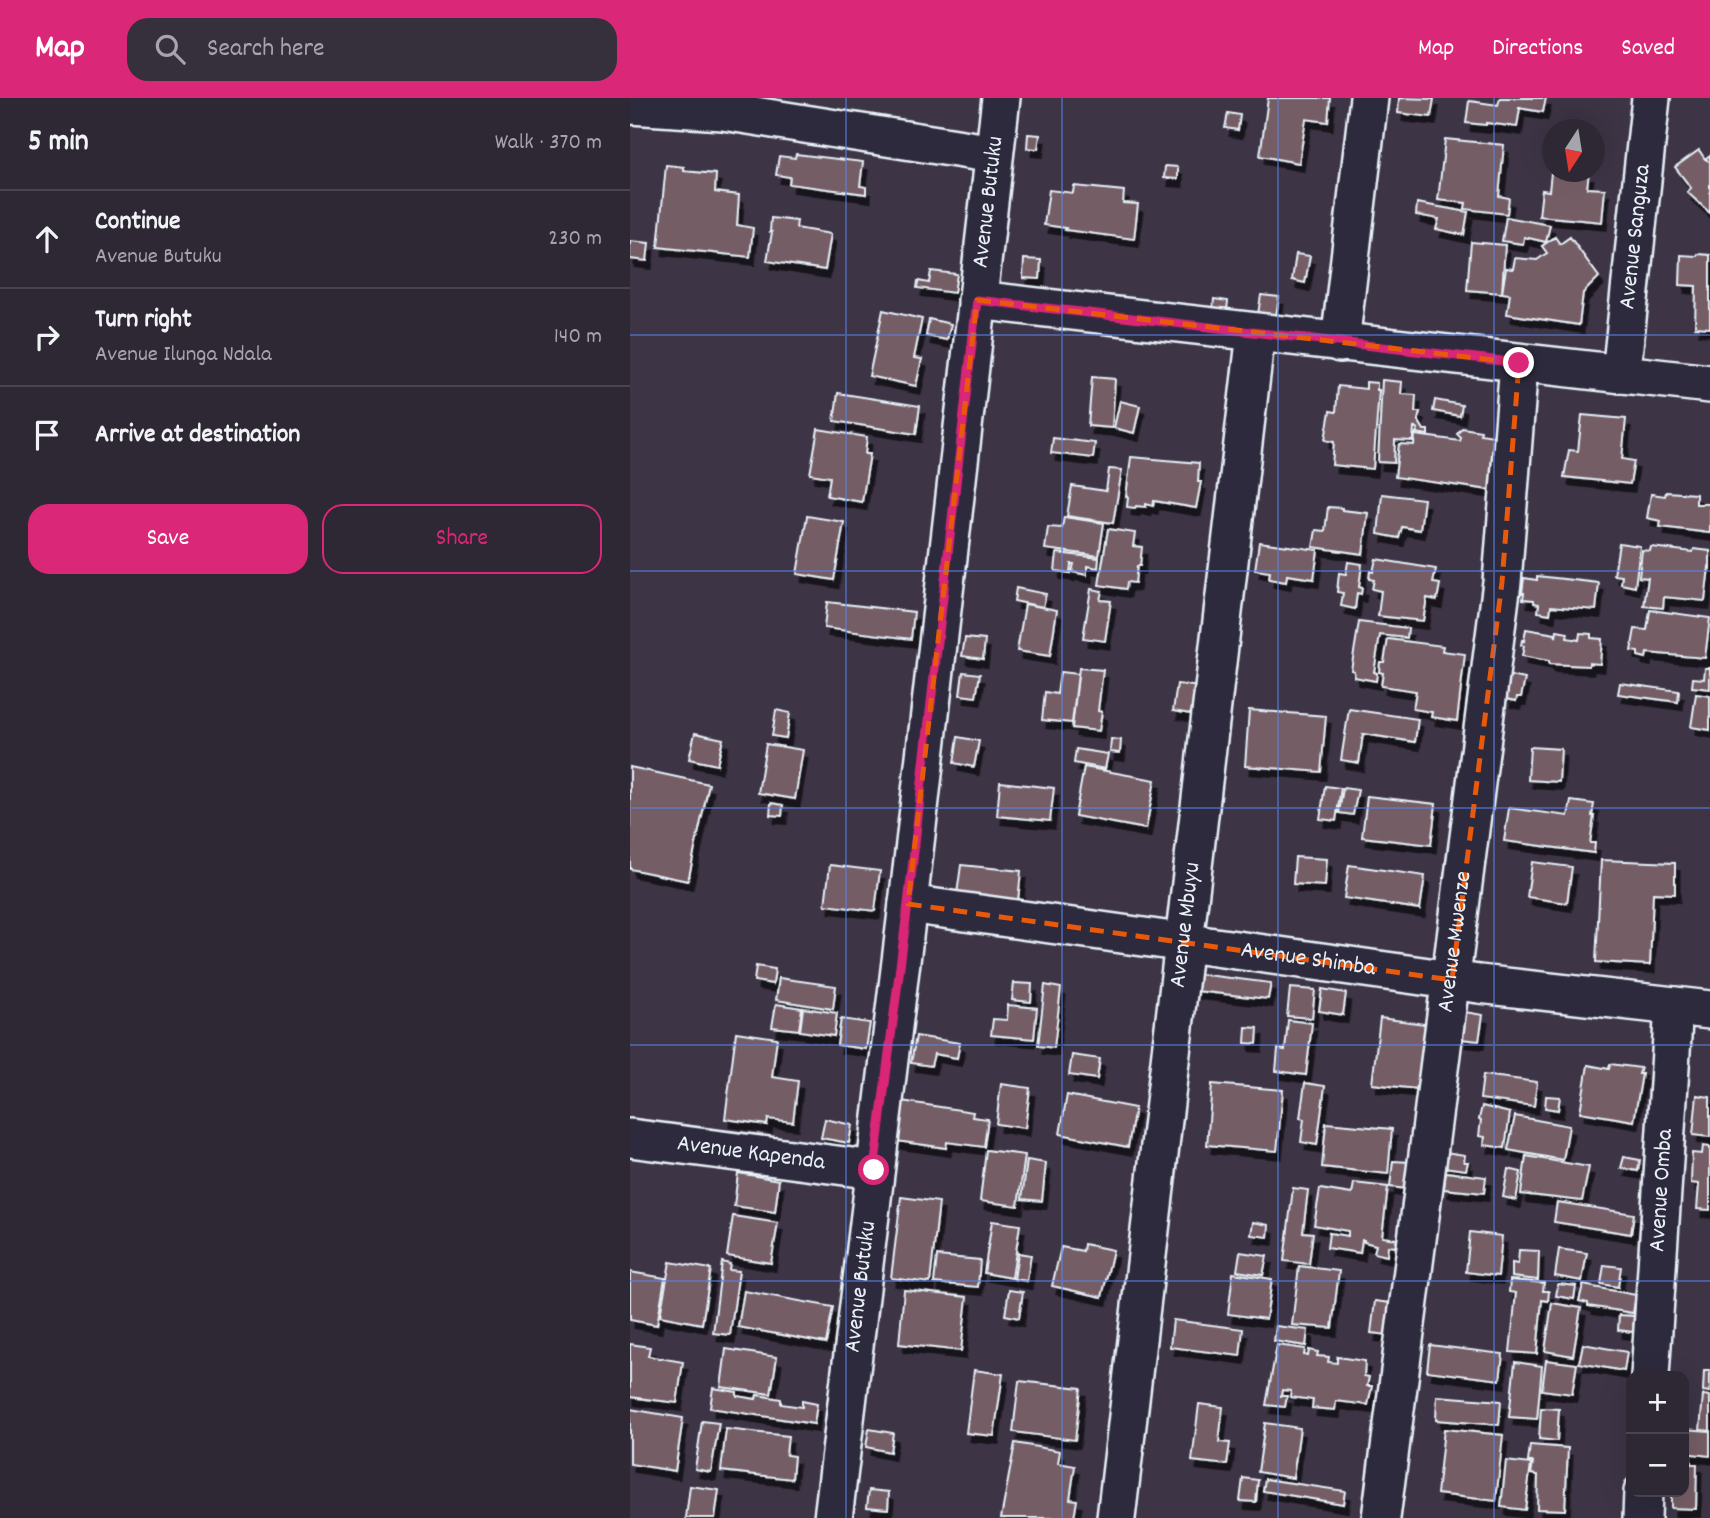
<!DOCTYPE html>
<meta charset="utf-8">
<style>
:root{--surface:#2e2734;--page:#362f3c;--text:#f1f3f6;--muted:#a7a5ac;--line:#49444f;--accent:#db2777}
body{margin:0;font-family:Dekko,sans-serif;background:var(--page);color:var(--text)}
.controls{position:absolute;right:21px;bottom:21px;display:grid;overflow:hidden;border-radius:14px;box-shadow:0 7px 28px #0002}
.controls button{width:63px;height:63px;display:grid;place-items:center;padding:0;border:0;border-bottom:2px solid var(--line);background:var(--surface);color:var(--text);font:35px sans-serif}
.compass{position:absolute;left:912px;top:21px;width:63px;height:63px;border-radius:50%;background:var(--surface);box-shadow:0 7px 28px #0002;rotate:192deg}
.stop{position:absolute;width:21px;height:21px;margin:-16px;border:5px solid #db2777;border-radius:50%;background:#fff}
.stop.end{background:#db2777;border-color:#fff;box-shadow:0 2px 7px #0008}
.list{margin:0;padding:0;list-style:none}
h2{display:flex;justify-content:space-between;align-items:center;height:91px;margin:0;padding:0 28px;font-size:30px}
h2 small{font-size:23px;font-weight:400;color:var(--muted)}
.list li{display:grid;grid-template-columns:46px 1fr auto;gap:21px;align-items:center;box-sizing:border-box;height:98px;padding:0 28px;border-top:2px solid var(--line)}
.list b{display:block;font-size:26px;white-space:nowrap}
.list p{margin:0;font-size:23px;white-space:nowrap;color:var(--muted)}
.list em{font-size:23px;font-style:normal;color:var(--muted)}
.actions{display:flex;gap:14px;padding:21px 28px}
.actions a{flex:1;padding:16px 0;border:2px solid var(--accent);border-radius:21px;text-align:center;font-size:24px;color:var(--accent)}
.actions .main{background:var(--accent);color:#fff}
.icon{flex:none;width:38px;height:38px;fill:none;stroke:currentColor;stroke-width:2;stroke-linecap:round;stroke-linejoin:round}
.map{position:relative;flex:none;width:1080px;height:1420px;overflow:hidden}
header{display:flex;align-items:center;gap:42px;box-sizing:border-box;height:98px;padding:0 35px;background:var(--accent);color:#fff}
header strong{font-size:33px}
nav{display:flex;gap:38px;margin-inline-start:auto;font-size:24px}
.search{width:490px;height:63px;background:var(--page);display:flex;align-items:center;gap:18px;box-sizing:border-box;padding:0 24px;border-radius:21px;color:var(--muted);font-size:26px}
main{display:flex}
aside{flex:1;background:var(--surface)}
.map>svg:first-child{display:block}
</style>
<header>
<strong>Map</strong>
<div class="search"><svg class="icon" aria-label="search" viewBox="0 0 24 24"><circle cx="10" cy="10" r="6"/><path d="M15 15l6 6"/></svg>Search here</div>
<nav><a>Map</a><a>Directions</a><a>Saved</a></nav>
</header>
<main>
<aside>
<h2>5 min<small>Walk · 370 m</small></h2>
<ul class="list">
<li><svg class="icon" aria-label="ahead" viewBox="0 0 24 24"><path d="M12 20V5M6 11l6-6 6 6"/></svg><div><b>Continue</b><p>Avenue Butuku</p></div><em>230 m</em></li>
<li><svg class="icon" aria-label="right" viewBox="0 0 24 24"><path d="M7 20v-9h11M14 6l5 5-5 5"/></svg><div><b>Turn right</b><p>Avenue Ilunga Ndala</p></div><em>140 m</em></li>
<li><svg class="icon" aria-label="arrive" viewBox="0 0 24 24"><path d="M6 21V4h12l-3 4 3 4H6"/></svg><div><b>Arrive at destination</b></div></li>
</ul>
<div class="actions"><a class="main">Save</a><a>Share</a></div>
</aside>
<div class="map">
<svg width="1080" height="1420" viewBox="0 0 1080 1420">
<defs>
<filter id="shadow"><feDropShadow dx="4.5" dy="8" stdDeviation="0" flood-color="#0009"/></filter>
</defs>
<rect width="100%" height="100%" fill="#3d3445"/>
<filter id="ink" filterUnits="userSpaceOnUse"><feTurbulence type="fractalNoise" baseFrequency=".0143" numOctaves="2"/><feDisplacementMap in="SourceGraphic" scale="14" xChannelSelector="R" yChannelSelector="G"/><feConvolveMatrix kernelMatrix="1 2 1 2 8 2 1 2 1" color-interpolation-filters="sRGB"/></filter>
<g filter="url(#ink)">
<!-- building -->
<g fill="#755d65" stroke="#e8f1f8" stroke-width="2" filter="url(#shadow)">
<path d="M638,0H700L698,24L676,21L669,65L630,58Z"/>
<path d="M769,0L804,1L801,19L768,15Z"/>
<path d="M870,0H916L913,14L888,10H890L887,29L856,25V27L836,25L839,3L868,7Z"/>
<path d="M598,15L610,17L608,32L595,30Z"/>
<path d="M398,36L410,37L408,51L397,50Z"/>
<path d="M815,41L874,47L869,98L879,100L877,116L835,111L836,105L808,102Z"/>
<path d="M1069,52L1075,61L1077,62L1076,60L1080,57V115L1057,94L1061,90L1045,69Z"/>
<path d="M166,56L233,64L230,88L236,89V96L159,86L160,79L146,77L149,58L165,60Z"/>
<path d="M922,65V74H959L957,90L975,91L972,124L909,118L912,92L919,93Z"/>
<path d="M36,67L54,69V73L86,76L85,94L109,97L107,127L123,130L120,159L28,149Z"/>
<path d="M535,68L548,69V81L534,80Z"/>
<path d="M444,88L494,93L493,105L508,106L504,141L435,132L436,130L414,127L419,92L443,95Z"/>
<path d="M787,105L838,114L834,137L806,131L809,121L786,117Z"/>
<path d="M876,119L920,127L916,144L894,139L893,146L872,143Z"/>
<path d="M141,120L167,123L166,130L201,136L195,172L137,163L142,134H140Z"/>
<path d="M925,139L930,146L940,139L969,179L953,195L949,227L877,216L880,196L872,195L876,170L883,171L885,160L907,162L917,155L912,148Z"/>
<path d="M0,143L19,145L17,163L0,161Z"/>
<path d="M841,144L875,147L872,195L837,192Z"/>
<path d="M666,156L680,158L675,185L662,182Z"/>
<path d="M1068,156L1080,157V230L1065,229L1066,188L1050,187L1051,157L1067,158Z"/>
<path d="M394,161L411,162L410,181L393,180Z"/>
<path d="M301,173L327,176L324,195L287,190L288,183L299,185Z"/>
<path d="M631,197L649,199L646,218L628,216Z"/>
<path d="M584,201L598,203L597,212L583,211Z"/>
<path d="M253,212L292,221L284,260L292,261L286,288L239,278Z"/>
<path d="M299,221L321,226L317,242L296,238Z"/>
<path d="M462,279L485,281L482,330L458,328Z"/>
<path d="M752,282L772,284L771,296L786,297L785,314H790L788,322L794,332H798V337L786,335L788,331L784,329L783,343L765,342L764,365L748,364Z"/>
<path d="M736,284L747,285V292H749L743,371L702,367L704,344L695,342L700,313L706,314L708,288L736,291Z"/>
<path d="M208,295L290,308L286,336L204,323Z"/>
<path d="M805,302L832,307L830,318L803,313Z"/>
<path d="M490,303L510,308L504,335L484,330Z"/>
<path d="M952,317L996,321L992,361L1004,363L1000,386L934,379L939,352L948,353Z"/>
<path d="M832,330L851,333L850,336L864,338L863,348H866L860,392L765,379L769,346L784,347L785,337L830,343L831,340L827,336Z"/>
<path d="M188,331L237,339L235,356H240L232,404L197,398L200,379L180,376Z"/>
<path d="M423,340L465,345L463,360L421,355Z"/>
<path d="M501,359L569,365L568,384H571L566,410L524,403L523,408L516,406V409L506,408L505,410L497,409L498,399H496Z"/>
<path d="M479,371L492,372L483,425L437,418L442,388L476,393Z"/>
<path d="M1036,394L1066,396V406H1080V435L1030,429L1031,423L1017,420L1021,396L1035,398Z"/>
<path d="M752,396L794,401L790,432L772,429L769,440L748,436Z"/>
<path d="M698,409L712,410V412L738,415L733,456L683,449L686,432L695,433Z"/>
<path d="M177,418L214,424L204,482L167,476Z"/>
<path d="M434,419L474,425L469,458L415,451L418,429L432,430Z"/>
<path d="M478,431L505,435L503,448L512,449L510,468H507L505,485L497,484L496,491L469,487Z"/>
<path d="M629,444L688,452L684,481L657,477L656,484L639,481L640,474L625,472Z"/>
<path d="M989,445L1010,448L1005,489L991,486L992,478L984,477Z"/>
<path d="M1021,449L1063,454L1064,451L1080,453V470L1079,469L1075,503L1034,499L1033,510L1014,508L1018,480L1009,479L1012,452L1020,453Z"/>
<path d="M427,455L469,460L468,470L457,468V477L442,474L444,466H441L440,475L425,473Z"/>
<path d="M746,461L806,471L803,485L810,486L807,502L797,500L793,523L748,518L751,493L742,491L744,482L739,481L740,473L743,474Z"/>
<path d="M718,464L732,466L729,489L732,490L731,496L727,495L725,511L711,508L713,495L707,494L709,475L716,476Z"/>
<path d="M907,478L969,485L966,512L921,508L920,516L908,514L909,506L904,505V502L893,501L894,495H892L894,480L907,482Z"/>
<path d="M386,490L416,496L413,509L384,503Z"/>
<path d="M461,491L472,493L470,502L481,503L475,543L453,540Z"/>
<path d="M197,504L284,514L281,541L194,530Z"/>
<path d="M395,506L427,512L420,558L387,553Z"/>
<path d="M1020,512L1080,520L1075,560L1017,555L1016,560L1008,558V554L1001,553L1005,531L1017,532Z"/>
<path d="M729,524L778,530L777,540L750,537L744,574L747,575L746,583L724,579V573L721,572Z"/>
<path d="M896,531L925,536L926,539L927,533L938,535L937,540L949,542L950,535L961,536V540L972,541L970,566L959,565V568L919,566V563L892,558L894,548L891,547L892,542L894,543Z"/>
<path d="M335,540L355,542L353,561L332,558Z"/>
<path d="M758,541L813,548L812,553L835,556L827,623L801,619L802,614L783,611L786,593L751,588L753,575L749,574L750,564H754Z"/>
<path d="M449,570L473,572L468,613L472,614L469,633L442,630Z"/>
<path d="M1075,570H1080V591L1062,589L1063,580L1074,581Z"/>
<path d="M333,574L350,576L346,599L330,597Z"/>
<path d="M430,574L448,576L442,625L412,622L415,594L427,596Z"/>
<path d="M876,577L895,581L891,599H887L886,603L876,601L877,596L873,595Z"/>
<path d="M990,585L1049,593L1048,604L988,596Z"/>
<path d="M547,586L570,589L566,617L543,613Z"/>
<path d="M1066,596L1080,598V632L1061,629Z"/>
<path d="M719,611L788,621L785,644L733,636L729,665L711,662Z"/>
<path d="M146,612L160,615L156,640L142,638Z"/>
<path d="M619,612L696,618L691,674L615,668Z"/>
<path d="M65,635L93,641L87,667L59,661Z"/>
<path d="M328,639L349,643L344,669L324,665Z"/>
<path d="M481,641L491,642L490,655L480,654Z"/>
<path d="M136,646L173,652L165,701L128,695Z"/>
<path d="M900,649L931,651L929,684L898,682Z"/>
<path d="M446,651L478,656L475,671L444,665Z"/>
<path d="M0,669L79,686L58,783L0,771Z"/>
<path d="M454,669L525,682L516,731L445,718Z"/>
<path d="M370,684L424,690L420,723L367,718Z"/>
<path d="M695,688L711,690L706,723L690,721Z"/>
<path d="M713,690L728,692L723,717L709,715Z"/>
<path d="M737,698L806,706L801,747L732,739Z"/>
<path d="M941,703L964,706L962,718H964L960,745H965L964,755L874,743L879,710L938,718Z"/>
<path d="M141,705L153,707L152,718L140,717Z"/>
<path d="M665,759L697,761L695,788L663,786Z"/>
<path d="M971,762L1045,765V796L1023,795L1020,867L966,864Z"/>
<path d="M902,764L942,769L937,805L897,799Z"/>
<path d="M200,767L250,773L245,813L195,807Z"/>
<path d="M331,767L391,773L388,803L327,796Z"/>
<path d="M719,767L795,778L790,811L714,800Z"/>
<path d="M126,868L145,871L143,886L124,883Z"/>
<path d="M568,876L641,885L638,901L566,893Z"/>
<path d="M149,880L206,888L203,911L146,902Z"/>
<path d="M384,885L402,886L401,904L382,902Z"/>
<path d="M415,887L431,890L424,950L408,948Z"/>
<path d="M660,890L685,892L682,920L657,918Z"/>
<path d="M692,891L716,895L713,917L689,913Z"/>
<path d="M146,906L172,910L169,932L142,929Z"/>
<path d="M378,907L407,910L404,941L361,937L363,921L377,922Z"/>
<path d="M173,910L207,915L204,938L170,933Z"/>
<path d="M835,914L853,917L849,943L831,941Z"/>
<path d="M750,920L795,926L787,991L742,986Z"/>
<path d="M211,921L240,925L236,951L207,947Z"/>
<path d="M658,922L682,925L676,977L646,973L648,951L655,952Z"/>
<path d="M616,929L628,930L627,946L615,945Z"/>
<path d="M106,934L147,940L142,979L168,983L163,1024L138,1021L137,1027L95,1021Z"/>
<path d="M286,938L330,945L327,960L304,956L301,968L281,965Z"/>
<path d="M442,957L470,961L467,981L439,977Z"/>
<path d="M980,966L1011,970L1009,976H1012L1004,1023L950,1014L958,967L979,971Z"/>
<path d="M853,977L907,984L904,1008L850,1001Z"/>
<path d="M675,985L695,988L687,1047L671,1044L674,1021L670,1020Z"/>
<path d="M371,986L400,990L395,1030L366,1026Z"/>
<path d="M582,986L653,992L647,1053L577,1047Z"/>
<path d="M437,997L505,1010L498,1049L430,1036Z"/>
<path d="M1067,997L1080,999V1039L1063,1037Z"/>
<path d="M916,998L930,999L928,1012L915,1010Z"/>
<path d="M265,1002L343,1014L342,1019L358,1021L354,1049L317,1044L316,1050L259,1042Z"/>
<path d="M852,1008L880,1015L875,1050L854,1047L855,1039L849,1038L851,1022L849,1021Z"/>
<path d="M885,1018L939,1028L933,1062L878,1052Z"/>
<path d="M195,1021L222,1027L219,1045L191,1040Z"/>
<path d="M696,1025L762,1031L758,1076L692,1069Z"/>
<path d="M1073,1048L1080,1049V1112L1067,1111L1069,1086L1061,1085L1062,1055L1072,1056Z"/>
<path d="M356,1052L395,1057L388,1108L350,1103Z"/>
<path d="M815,1054L835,1057L834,1064H838L836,1072L813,1069Z"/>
<path d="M896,1058L959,1069L952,1103L891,1096Z"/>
<path d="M994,1059L1010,1062L1008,1073L991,1070Z"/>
<path d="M397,1062L416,1065L412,1103L392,1101Z"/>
<path d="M763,1063L780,1064L777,1091L760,1089Z"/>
<path d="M878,1071L891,1074L886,1102L873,1099Z"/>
<path d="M816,1074L856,1079L854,1095L814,1091Z"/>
<path d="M108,1075L149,1082L145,1114L104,1108Z"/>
<path d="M724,1085L758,1089L752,1139L767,1141L765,1149L758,1148L757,1158L744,1155L746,1147L734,1144V1142H732L730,1155L697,1150L699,1135L718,1138V1133L684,1127L690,1091L722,1096Z"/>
<path d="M663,1090L678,1092L673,1134L683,1135L679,1166L654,1163Z"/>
<path d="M271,1099L309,1104L300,1185L261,1180Z"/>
<path d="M927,1104L1004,1116L1001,1136L924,1124Z"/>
<path d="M103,1118L148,1125L141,1165L97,1158Z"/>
<path d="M362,1123L390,1127L382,1180L354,1175Z"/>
<path d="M623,1124L639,1127L638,1139L621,1137Z"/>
<path d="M840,1134L872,1138L868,1178L836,1174Z"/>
<path d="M454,1146L483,1152L472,1199L422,1188L431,1149L453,1153Z"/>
<path d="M929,1151L957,1155L952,1183L925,1178Z"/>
<path d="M889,1152L909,1153L908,1182L882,1179V1165L888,1166Z"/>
<path d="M610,1154L637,1158L633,1177L607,1173Z"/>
<path d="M388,1155L401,1157L397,1183L384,1181Z"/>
<path d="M307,1158L350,1162L348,1189L304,1185Z"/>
<path d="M40,1164L81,1171L72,1226L30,1218Z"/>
<path d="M92,1164L100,1166L99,1172L109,1173L100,1237L83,1235Z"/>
<path d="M974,1167L991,1169L988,1189L971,1186Z"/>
<path d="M669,1168L709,1173L702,1230L662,1227Z"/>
<path d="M0,1174L35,1180L27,1227L0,1222Z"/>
<path d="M603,1175L642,1181L636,1221L598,1216Z"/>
<path d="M880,1182L914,1185L913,1193H919L918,1203L912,1202L907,1256L880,1254L886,1195L879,1194Z"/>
<path d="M928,1186L946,1188L944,1201L926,1198Z"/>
<path d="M953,1187L1006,1197L1003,1215L958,1208V1205L949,1203Z"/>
<path d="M274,1192L337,1199L331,1253L269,1246Z"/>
<path d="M379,1192L393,1194L389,1220L375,1217Z"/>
<path d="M114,1193L203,1209L196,1245L108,1229Z"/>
<path d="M745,1203L761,1205L758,1237L741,1235Z"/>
<path d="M922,1205L951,1210L943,1258L915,1253Z"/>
<path d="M989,1217L1004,1218L1003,1234L988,1232Z"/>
<path d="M543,1222L613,1231L610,1258L540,1249Z"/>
<path d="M646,1228L678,1232L676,1248L644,1243Z"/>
<path d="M0,1246L20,1249L18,1258L53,1264L47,1305L0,1299Z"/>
<path d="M953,1246L997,1254L994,1273L949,1265Z"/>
<path d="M647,1247L675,1251L674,1257L678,1258L679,1252L688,1254L687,1258L699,1259L698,1264L707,1265V1259L735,1263L734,1278L739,1279L737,1288H742L738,1307L706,1303L705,1312L682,1310L683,1302L660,1299L661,1293L652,1292L651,1298H657L655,1309L636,1307Z"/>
<path d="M800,1247L873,1256L870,1282L797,1273Z"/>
<path d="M96,1251L147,1259L141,1296L91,1289Z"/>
<path d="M916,1262L947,1266L942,1296L912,1292Z"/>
<path d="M885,1264L912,1268L907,1321L879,1319Z"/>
<path d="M344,1272L373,1276L364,1338L336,1335Z"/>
<path d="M1074,1273H1080V1294L1073,1293Z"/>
<path d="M389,1283L451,1290L445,1342L383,1334Z"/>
<path d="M83,1290L107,1294V1298L126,1301L127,1297L151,1301V1306L172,1309V1303L187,1306L184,1326L80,1310Z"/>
<path d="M1073,1297L1080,1298V1333L1070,1332Z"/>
<path d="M807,1298L871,1303L869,1327L806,1322Z"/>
<path d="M569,1306L593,1309L589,1344L600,1345L597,1367L562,1363Z"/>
<path d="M911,1310L929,1311L927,1343L909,1341Z"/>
<path d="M0,1311L53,1320L45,1373L0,1366Z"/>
<path d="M72,1323L89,1325L81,1374L65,1371Z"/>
<path d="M635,1325L670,1330L663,1380L628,1374Z"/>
<path d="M96,1331L158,1338L156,1357L164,1358L162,1381L91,1373Z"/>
<path d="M239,1331L263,1335L260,1354L236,1349Z"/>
<path d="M814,1331L873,1337L866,1403L807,1396Z"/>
<path d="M1054,1331L1080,1333V1358L1054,1355Z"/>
<path d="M385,1345L430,1353L428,1365L445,1368L440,1401L447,1402L444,1420H371Z"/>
<path d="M900,1347L938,1350L935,1412L907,1411L908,1377L901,1376L903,1364H898Z"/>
<path d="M1054,1358L1061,1359V1366H1067L1066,1411L1041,1410V1394H1054Z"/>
<path d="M876,1363L901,1366L895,1412L871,1409Z"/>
<path d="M613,1380L628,1382L626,1404L610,1403Z"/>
<path d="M635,1381L715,1393L713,1406L633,1393Z"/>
<path d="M60,1388L89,1392L85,1420H56Z"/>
<path d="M239,1392L259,1394L258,1411L237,1409Z"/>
</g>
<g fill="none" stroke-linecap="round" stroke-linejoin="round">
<!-- minor casing -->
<g stroke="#e8f1f8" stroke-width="42">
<g id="minor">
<path d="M0,7L93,13L364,56"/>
<path d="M347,202L1080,286"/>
<path d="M710,245L739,0"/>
<path id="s1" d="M991,276L1021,0"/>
<path id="s2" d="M278,806L849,886L1080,912"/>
<path id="s3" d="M0,1040L245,1072"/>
<path id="s4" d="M1020,1278L1044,908"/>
<path id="s5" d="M203,1420L278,806L371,0"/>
<path id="s6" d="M486,1420L626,235"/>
<path id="s7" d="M751,1420L872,484L889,265"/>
<path d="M1012,1420L1013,1394"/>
</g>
</g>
<!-- minor -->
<use href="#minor" stroke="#2f2a3d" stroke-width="37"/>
</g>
</g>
<g fill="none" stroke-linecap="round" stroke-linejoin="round" filter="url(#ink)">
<!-- route -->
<path stroke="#db2777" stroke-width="9" d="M244,1072L278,806L347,202L889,265"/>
</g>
<!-- marked area -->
<path fill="none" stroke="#e8590c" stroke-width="5" stroke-dasharray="14 9" stroke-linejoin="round" d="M347,202L889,265L872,484L822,882L278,806Z"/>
<!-- grid -->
<path fill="none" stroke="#5a7fe2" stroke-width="2" stroke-opacity="0.55" d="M216,0V1420M432,0V1420M648,0V1420M864,0V1420M0,237H1080M0,473H1080M0,710H1080M0,947H1080M0,1183H1080"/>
<g text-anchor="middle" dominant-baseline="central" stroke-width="5" stroke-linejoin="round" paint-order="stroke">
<!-- street labels -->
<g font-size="24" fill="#e8f1f8" stroke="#2f2a3d">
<text stroke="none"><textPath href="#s5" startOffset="1325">Avenue Butuku</textPath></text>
<text stroke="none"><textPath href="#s1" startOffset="138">Avenue Sanguza</textPath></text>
<text stroke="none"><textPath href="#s6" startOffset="597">Avenue Mbuyu</textPath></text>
<text stroke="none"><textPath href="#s7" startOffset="581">Avenue Mwenze</textPath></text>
<text stroke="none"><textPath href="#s2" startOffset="404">Avenue Shimba</textPath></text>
<text stroke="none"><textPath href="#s3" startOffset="122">Avenue Kapenda</textPath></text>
<text stroke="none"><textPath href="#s4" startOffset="186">Avenue Omba</textPath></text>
<text stroke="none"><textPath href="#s5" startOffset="233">Avenue Butuku</textPath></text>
</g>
</g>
</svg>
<div class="controls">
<button>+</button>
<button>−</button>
</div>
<svg class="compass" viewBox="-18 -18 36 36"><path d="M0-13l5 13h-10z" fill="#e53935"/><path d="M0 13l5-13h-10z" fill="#a7a5ac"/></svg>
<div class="stop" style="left:244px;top:1072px"></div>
<div class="stop end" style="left:889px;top:265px"></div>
</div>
</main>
